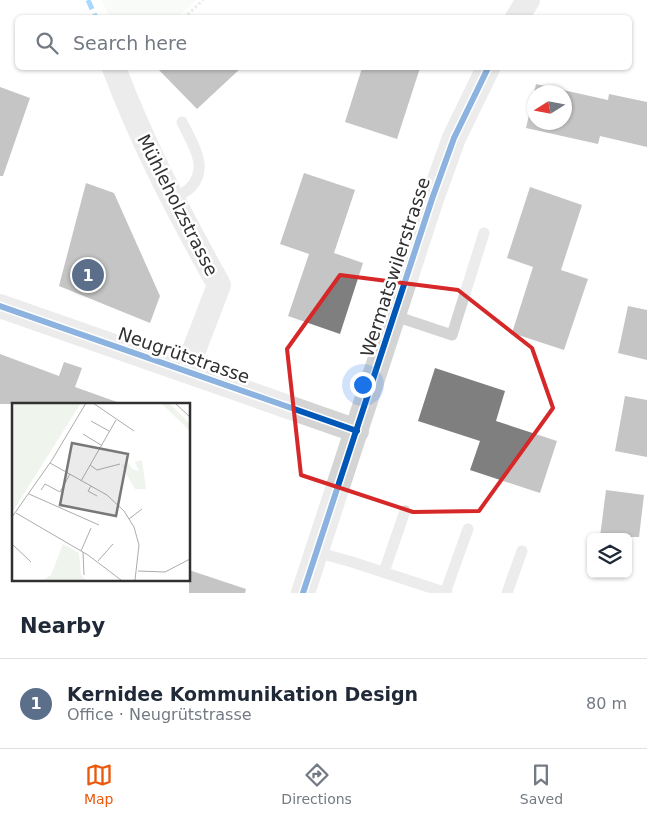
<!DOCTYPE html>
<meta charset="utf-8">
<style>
:root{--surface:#fff;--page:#f2f2f3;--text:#1f2937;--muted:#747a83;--line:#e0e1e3;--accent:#ea580c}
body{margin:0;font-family:"DejaVu Sans",sans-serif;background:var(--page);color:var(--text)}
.controls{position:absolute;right:15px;bottom:15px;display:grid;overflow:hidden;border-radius:8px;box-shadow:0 1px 4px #0004}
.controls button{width:45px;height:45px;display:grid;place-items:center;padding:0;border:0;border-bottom:1px solid var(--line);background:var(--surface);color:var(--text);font:25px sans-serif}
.compass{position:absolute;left:527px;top:85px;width:45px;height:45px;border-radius:50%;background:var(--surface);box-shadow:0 1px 4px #0004;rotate:259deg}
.you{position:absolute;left:362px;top:384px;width:18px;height:18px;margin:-12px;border:4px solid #fff;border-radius:50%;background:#1a73e8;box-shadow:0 0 0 8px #1a73e833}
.badge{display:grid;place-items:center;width:32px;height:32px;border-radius:50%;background:var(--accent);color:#fff;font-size:16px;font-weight:700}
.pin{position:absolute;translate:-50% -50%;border:2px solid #fff;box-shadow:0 1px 5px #0006}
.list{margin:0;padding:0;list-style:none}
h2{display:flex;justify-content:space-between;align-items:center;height:65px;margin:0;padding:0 20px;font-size:21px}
h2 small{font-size:16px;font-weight:400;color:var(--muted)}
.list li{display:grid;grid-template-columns:32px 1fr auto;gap:15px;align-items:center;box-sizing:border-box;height:90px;padding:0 20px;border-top:1px solid var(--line)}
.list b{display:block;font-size:19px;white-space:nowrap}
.list p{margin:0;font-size:16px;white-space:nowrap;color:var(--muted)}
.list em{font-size:16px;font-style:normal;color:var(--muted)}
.icon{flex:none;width:28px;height:28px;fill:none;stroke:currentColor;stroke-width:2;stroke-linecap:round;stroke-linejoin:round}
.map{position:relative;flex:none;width:647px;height:593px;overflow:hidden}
.search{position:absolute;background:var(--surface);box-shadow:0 1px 4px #0004;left:15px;right:15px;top:15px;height:55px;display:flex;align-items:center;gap:12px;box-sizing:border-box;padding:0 18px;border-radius:8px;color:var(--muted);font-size:19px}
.sheet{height:155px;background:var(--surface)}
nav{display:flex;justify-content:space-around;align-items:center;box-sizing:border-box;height:70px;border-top:1px solid var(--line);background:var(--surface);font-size:14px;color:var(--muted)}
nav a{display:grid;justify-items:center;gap:2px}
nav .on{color:var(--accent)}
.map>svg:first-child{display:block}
</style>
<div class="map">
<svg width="647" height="593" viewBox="0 0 647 593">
<rect width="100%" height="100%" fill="#fff"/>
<!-- green -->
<path fill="#eff5ed" d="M102,0H196L177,18L109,17Z"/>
<!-- building -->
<g fill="#7f7f7f" fill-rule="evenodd">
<path d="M157,68H241L197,109Z"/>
<path d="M362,68H420L397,139L345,122Z"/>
<path d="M536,84L608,100L609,94L647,102V147L600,136L598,144L526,128ZM534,92H564V122H534Z"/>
<path d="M0,87L30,98L3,176H0Z"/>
<path d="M304,173L355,190L334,253L363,263L340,334L288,316L309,254L280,244Z"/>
<path d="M86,183L114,193L160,296L150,323L59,286Z"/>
<path d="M530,187L582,205L561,270L588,279L564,350L512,333L533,267L507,258Z"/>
<path d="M628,306L647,310V360L618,353Z"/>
<path d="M0,354L59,376L64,362L82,368L75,387L117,402V404H0Z"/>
<path d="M435,368L505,391L496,421L557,441L540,493L470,470L480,441L418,421Z"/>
<path d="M625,396L647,400V457L615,451Z"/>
<path d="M606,490L644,495L639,537H600Z"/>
<path d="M189,570L246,589L245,593H189Z"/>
</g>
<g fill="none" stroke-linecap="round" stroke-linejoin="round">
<!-- path -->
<path stroke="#d4d4d4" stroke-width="3" stroke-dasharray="2.5 2.5" stroke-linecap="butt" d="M184,18L203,0"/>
<!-- lane -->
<g stroke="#d4d4d4" stroke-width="11">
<path d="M172,200C177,196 184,193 189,189C211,169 192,143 182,122"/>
<path d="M395,316L452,335L484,233"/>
<path d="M316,552L352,562L447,593"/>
<path d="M384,572L405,511"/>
<path d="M445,593L468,529"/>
<path d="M507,593L522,551"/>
</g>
<!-- street -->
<g stroke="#d4d4d4" stroke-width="24">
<path d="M517,18L528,0"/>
<path d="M114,68C143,145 179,213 219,285L186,371"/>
<path d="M0,306L357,431"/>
<path d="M303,593L432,199L454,138L488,68"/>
</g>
<!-- quiet -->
<path stroke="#3fa9f5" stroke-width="5" stroke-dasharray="10 5" stroke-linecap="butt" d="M88,0L96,18"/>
<!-- cycleway casing -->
<g stroke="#fff" stroke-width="9">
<g id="cycleway">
<path d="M0,306L357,431"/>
<path d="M303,593L432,199L454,138L488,68"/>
</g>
</g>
<!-- cycleway -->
<use href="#cycleway" stroke="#0057b8" stroke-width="6"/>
</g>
<!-- marked area -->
<path d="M0 0H647V593H0ZM340,275L458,290L532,348L553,408L479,511L413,512L301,475L287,349Z" fill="#fff" fill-opacity=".55" fill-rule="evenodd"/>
<path fill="none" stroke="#d62828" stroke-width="4" stroke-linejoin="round" d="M340,275L458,290L532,348L553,408L479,511L413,512L301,475L287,349Z"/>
<g text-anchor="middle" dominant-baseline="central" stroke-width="5" stroke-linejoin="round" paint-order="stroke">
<!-- street labels -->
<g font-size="18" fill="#303030" stroke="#fff">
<text transform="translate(178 205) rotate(63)">Mühleholzstrasse</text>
<text transform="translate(395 267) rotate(-72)">Wermatswilerstrasse</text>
<text transform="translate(184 355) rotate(19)">Neugrütstrasse</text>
</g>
</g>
<!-- overview -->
<g transform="translate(12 403)">
<rect width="178" height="178" fill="#fff"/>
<path d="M0,0H69L1,108L0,107ZM149,0L158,1L177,20V27ZM130,57L134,86H123L109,62L117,61L120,66L127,68L123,59ZM51,141L67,150L69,172L74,177H31L39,172Z" fill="#eff5ed"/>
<path fill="none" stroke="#acacac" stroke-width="1" d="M81,0L122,28M163,0L178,14M79,18L97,28M71,31L89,42M38,60L95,92L112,108L122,124L127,142L123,177M78,62L85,67L108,61M69,78L104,17M79,83L76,88L85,93M29,87L33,81L48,89L58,71M17,91L87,122M4,110L76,152L109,177M0,114L40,57L74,0M117,116L130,106M0,141L19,159M69,148L79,125M71,149L72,172M86,158L101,141M126,168L153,169L178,156"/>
<path fill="#787878" fill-opacity="0.15" stroke="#787878" stroke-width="2.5" d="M60,40L116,51L104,113L48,102Z"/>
<rect width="178" height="178" fill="none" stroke="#303030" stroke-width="2.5"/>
</g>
</svg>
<div class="controls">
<button><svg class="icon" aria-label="layers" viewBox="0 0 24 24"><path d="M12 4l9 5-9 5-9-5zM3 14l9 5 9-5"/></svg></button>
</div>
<svg class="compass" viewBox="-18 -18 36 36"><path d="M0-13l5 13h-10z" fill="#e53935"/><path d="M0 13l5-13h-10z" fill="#747a83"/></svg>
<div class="you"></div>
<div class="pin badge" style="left:88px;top:275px;background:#5c6f8a">1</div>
<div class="search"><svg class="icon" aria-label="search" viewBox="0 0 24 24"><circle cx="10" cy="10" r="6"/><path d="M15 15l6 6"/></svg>Search here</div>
</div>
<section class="sheet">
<h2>Nearby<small></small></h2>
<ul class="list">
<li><span class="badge" style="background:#5c6f8a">1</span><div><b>Kernidee Kommunikation Design</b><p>Office · Neugrütstrasse</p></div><em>80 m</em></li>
</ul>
</section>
<nav>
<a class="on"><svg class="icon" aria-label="map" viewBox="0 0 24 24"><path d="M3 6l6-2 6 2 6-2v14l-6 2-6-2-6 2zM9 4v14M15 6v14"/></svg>Map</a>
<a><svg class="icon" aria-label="directions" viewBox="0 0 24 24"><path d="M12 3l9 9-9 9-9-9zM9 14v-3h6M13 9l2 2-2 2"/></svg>Directions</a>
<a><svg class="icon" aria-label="saved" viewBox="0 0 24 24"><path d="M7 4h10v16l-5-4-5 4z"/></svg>Saved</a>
</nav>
